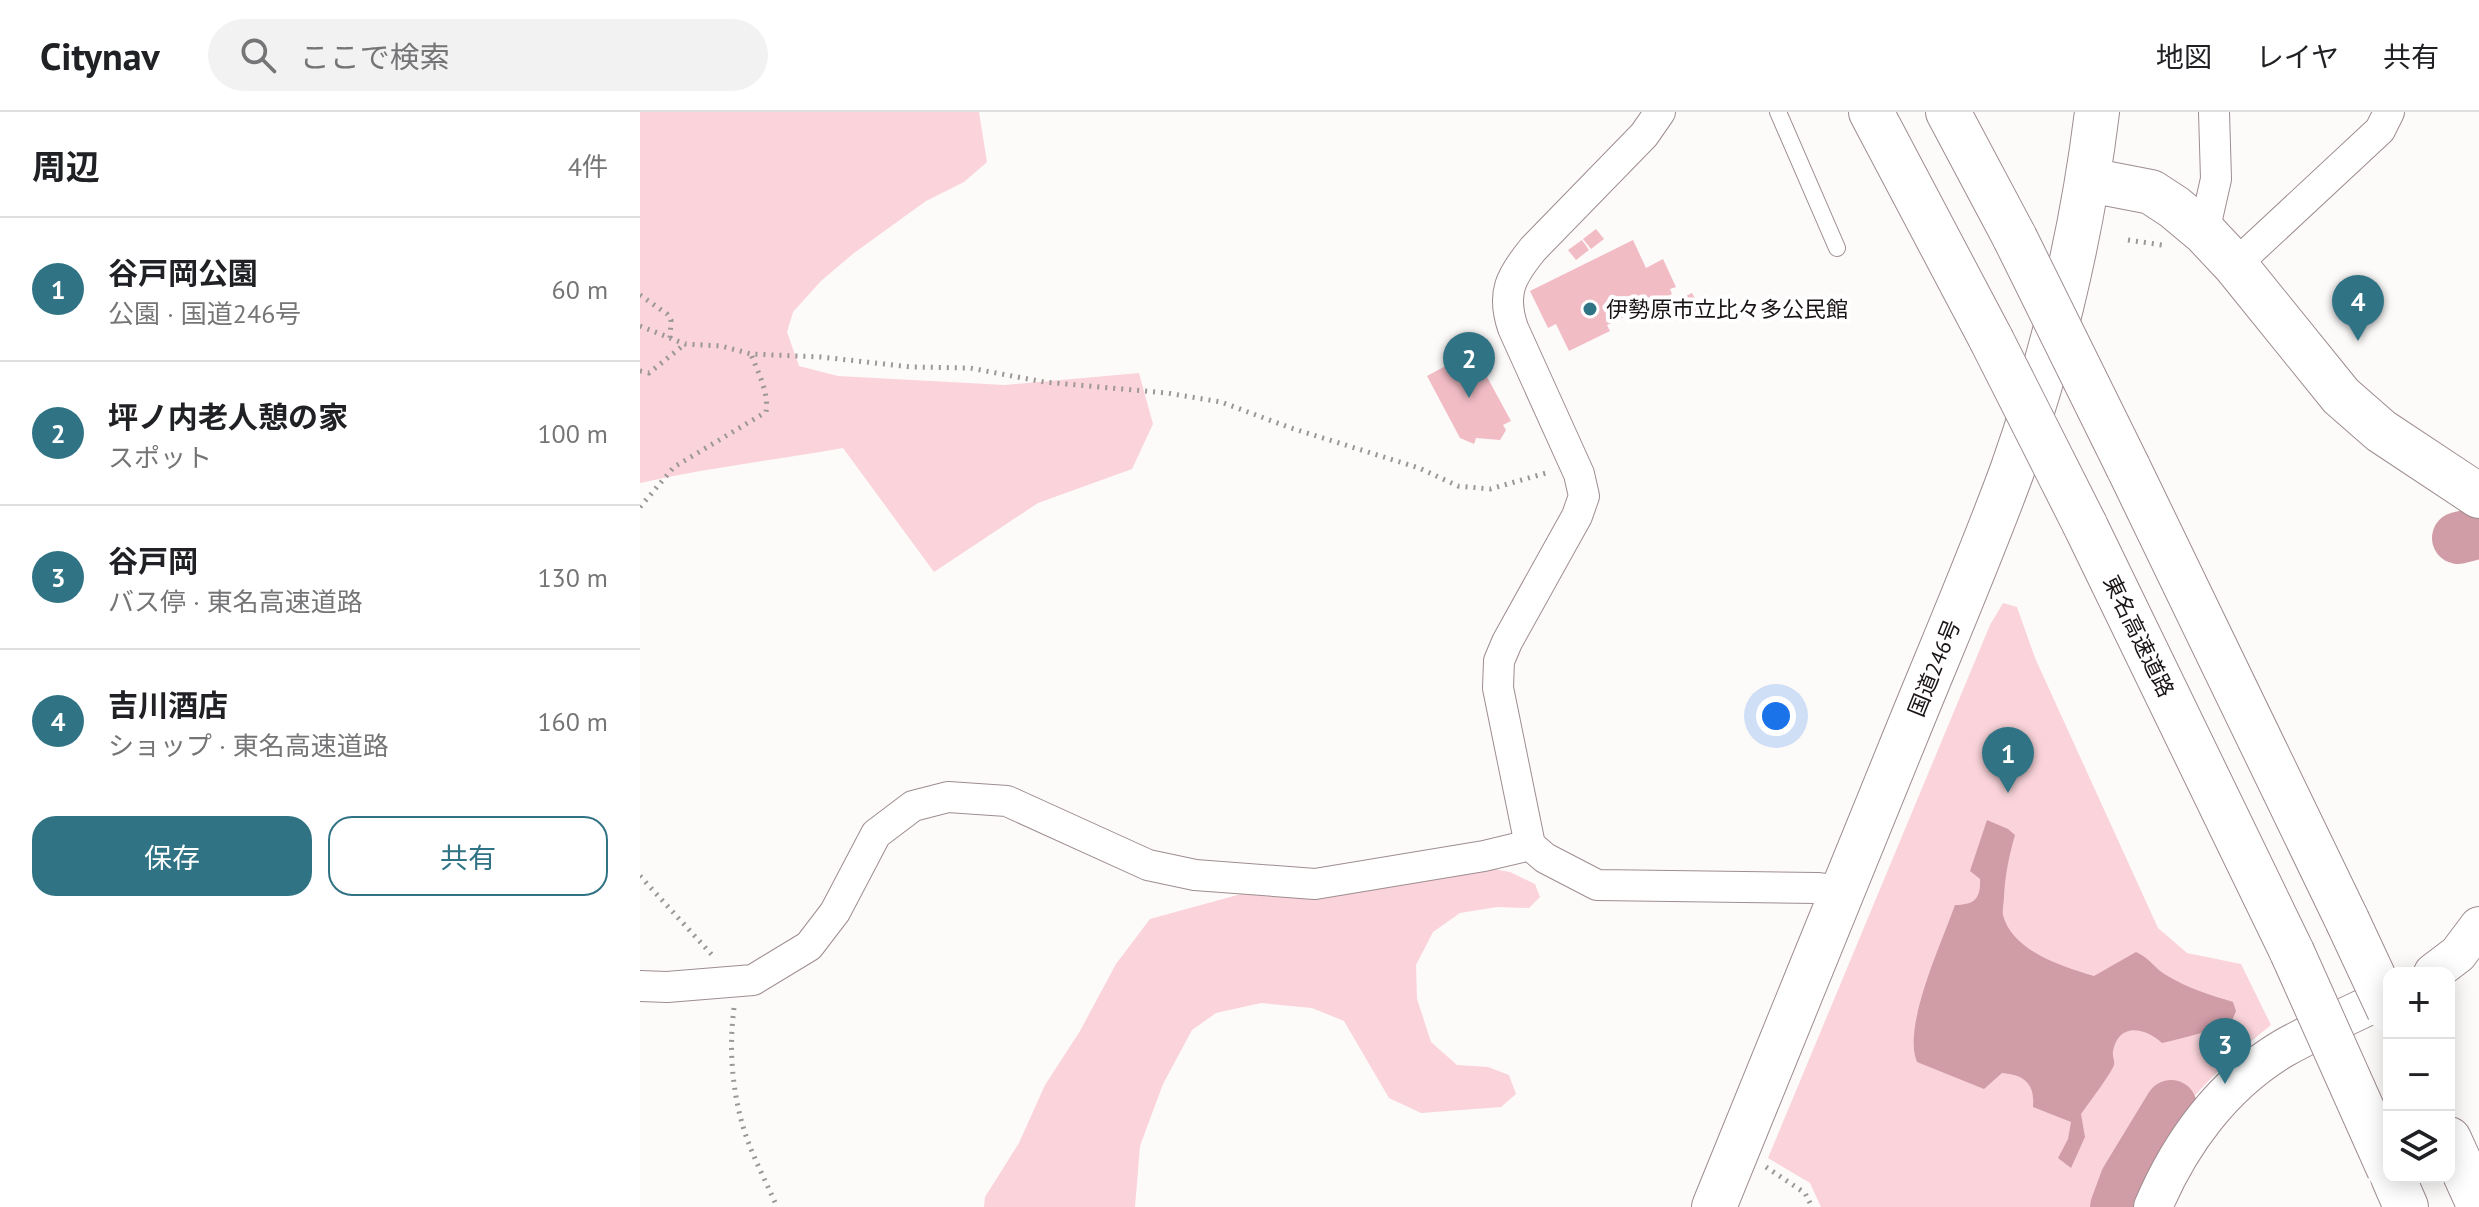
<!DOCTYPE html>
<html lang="ja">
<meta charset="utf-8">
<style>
:root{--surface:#fff;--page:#f2f2f2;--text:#202124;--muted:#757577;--line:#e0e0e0;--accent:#307384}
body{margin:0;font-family:"PT Sans","Noto Sans JP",sans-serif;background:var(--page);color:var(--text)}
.controls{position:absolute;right:24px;bottom:24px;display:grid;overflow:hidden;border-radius:16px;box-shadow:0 4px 20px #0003}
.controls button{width:72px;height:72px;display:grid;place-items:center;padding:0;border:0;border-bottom:2px solid var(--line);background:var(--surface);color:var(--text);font:40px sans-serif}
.you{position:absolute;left:1136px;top:604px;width:28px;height:28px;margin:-20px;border:6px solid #fff;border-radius:50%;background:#1a73e8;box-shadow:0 0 0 12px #1a73e833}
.badge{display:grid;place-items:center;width:52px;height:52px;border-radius:50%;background:var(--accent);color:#fff;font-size:26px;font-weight:700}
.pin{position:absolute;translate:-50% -66px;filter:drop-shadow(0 2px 4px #0008)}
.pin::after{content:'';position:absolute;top:42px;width:28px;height:24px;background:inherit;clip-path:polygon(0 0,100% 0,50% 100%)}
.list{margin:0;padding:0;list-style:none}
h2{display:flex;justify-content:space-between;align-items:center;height:104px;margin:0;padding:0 32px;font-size:34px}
h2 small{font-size:26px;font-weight:400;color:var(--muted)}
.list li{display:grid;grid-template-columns:52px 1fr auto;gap:24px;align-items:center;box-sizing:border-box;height:144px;padding:0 32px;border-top:2px solid var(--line)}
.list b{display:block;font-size:30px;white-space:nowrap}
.list p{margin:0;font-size:26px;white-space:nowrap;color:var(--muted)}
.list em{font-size:26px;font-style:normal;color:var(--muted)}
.actions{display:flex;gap:16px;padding:24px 32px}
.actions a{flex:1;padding:18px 0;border:2px solid var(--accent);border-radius:24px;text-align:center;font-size:28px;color:var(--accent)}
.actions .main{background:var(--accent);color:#fff}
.icon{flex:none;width:44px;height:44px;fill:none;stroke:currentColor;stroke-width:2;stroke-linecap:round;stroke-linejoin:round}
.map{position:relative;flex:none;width:1839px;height:1095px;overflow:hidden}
header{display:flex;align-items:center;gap:48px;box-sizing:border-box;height:112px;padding:0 40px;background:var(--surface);border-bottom:2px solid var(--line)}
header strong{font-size:38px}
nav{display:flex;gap:44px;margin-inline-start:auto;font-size:28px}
.search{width:560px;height:72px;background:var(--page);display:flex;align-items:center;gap:20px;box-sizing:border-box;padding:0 28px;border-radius:44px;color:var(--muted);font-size:30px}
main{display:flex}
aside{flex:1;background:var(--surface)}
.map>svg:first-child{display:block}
</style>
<header>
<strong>Citynav</strong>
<div class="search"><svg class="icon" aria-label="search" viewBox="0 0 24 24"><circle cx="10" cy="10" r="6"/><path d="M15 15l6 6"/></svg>ここで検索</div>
<nav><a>地図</a><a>レイヤ</a><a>共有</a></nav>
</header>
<main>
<aside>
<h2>周辺<small>4件</small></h2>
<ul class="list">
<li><span class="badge">1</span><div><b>谷戸岡公園</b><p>公園 · 国道246号</p></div><em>60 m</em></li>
<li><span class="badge">2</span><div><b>坪ノ内老人憩の家</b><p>スポット</p></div><em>100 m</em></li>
<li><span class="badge">3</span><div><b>谷戸岡</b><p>バス停 · 東名高速道路</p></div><em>130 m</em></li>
<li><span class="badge">4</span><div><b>吉川酒店</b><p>ショップ · 東名高速道路</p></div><em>160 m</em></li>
</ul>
<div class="actions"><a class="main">保存</a><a>共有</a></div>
</aside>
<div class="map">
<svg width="1839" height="1095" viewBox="0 0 1839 1095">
<rect width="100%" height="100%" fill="#fdfafa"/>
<!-- green -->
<g fill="#fad4da">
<path d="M0,0H339L347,50L324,70L286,89L214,141L181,169L153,200L147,220L159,254L198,264L365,273L499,261L513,312L492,357L398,391L294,460L203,336C135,348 67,356 0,371Z"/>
<path d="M1363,491L1377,495L1395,546L1518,816L1547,841L1601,852L1631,913C1568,964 1515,1017 1487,1095H1181L1170,1071L1128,1046L1350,513Z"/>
<path d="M854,757L870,760L895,772L900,785L889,796L857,795L820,801L793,820L776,853L777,887L791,930L817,953L848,955L869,963L876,982L861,995L781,1001L749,986L704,909L672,896L621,891L576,901L552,918L523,972L500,1034L495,1095H344L345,1085L379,1031L405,973L440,919L476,852L510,807L601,782H651Z"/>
</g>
<!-- water -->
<path fill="#d09ca6" d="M1347,708L1368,717L1375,723C1369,744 1365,763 1364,785C1364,790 1362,798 1363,803C1372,839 1423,855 1454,864L1496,840C1511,847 1514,856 1526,863C1547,876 1570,883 1593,890L1596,899L1592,909C1570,919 1545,926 1522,931C1505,915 1478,910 1473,940C1472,944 1475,949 1474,953C1471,962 1448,992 1441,1002L1445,1025L1431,1056L1418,1046L1428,1027L1431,1010L1393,995C1395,972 1385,963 1362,961L1344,977L1277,950C1262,915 1302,830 1315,793C1334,793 1341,787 1340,767L1330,759Z"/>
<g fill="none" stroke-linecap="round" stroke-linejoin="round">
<!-- river -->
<g stroke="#d09ca6" stroke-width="52">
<path d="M1818,426L1838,421"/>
<path d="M1476,1095L1486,1068L1531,994"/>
</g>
</g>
<!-- building -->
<g fill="#f2bcc5">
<path d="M956,117L964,127L951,137L943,127Z"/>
<path d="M942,128L949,138L936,148L928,138Z"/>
<path d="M993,128L1006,156L1023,147L1036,175L1030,177L1032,182L967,213L970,219L929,239L916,212L908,216L890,179Z"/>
<path d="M1052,181L1060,196L1050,202L1042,186Z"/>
<path d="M824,244L832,257L840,252L871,309L863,313L866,318L860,328L836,326L834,332L820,326L787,264Z"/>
</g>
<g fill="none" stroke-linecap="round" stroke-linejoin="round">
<!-- service casing -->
<g stroke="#9e8d90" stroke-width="18">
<path id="service" d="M1138,0L1197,136"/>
</g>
<!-- minor casing -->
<g stroke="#9e8d90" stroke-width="32">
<g id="minor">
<path d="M1020,0L1004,23L893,137C871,164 861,181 873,216L939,362L944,384L937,404L867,530L859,549L858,576L890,733L905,746L957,773L1177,776L1203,779"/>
<path d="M1564,120L1576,67L1574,0"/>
<path d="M1595,153L1740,18L1749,0"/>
<path d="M0,874L27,875L113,868L169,834L195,800L236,722L273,694L308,685L367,689L508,753L555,763L675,772L844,744L890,733"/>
</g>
</g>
<!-- tertiary casing -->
<g stroke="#9e8d90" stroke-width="40">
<g id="tertiary">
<path d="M1793,861L1818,842L1839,814"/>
<path d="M1513,1095C1540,1031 1583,972 1644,936C1678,917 1714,901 1749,884"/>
</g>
</g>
<!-- secondary casing -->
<g stroke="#9e8d90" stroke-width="46">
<path id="secondary" d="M1449,68L1511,80L1534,95L1564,120L1595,153L1701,284L1741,319L1839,384"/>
</g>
<!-- trunk casing -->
<g stroke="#9e8d90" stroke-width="46">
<path id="trunk" d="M1074,1095C1139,936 1204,777 1268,618C1303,532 1340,446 1372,359C1413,243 1442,122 1457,0"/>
</g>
<!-- motorway casing -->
<g stroke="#9e8d90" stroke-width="46">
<g id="motorway">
<path d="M1231,0L1351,227"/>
<path d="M1308,0L1375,126"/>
<path d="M1488,355L1707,808"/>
<path d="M1445,413L1652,840"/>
<path d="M1809,1027L1839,1093"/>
<path d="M1753,1065L1766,1095"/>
</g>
</g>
<!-- path -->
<g stroke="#9b9697" stroke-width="5" stroke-dasharray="2 6" stroke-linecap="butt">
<path d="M1488,128L1522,133"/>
<path d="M0,183L27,202L31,208L30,226"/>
<path d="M0,214L45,232L81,234L111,242L181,245L271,255L330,256L404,270L527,281L581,290L651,316L779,356L818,374L850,377L906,361"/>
<path d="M0,259L9,261L45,232"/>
<path d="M0,395L34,355L126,300C129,280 118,261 111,242"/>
<path d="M0,764L73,844"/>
<path d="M94,896C88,940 93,991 109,1032C117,1053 128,1074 137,1095"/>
<path d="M1126,1055L1165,1081L1172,1095"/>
</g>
<!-- service -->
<use href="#service" stroke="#fff" stroke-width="16"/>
<!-- minor -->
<use href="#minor" stroke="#fff" stroke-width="30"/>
<!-- tertiary -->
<use href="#tertiary" stroke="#fff" stroke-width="38"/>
<!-- secondary -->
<use href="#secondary" stroke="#fff" stroke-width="44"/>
<!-- trunk -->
<use href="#trunk" stroke="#fff" stroke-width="44"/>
<!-- motorway -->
<use href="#motorway" stroke="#fff" stroke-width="44"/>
<!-- motorway-bridge casing -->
<g stroke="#9e8d90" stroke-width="46" stroke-linecap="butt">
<g id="motorway-bridge">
<path d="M1375,126L1488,355"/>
<path d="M1351,227L1445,413"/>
<path d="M1707,808L1749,898"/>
<path d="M1652,840L1749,1057"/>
</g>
</g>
<!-- motorway-bridge -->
<use href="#motorway-bridge" stroke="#fff" stroke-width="44"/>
</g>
<!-- markers -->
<circle fill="#307384" stroke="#fff" stroke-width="3" cx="950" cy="197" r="8"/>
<g text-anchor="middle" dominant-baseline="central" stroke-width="8" stroke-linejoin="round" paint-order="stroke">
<!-- poi labels -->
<g font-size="22" fill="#1a1415" stroke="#fff" text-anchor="start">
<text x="966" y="197">伊勢原市立比々多公民館</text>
</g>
<!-- street labels -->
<g font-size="22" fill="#1a1415" stroke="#fff">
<text transform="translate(1499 524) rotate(64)">東名高速道路</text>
<text transform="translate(1294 556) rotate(-68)">国道246号</text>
</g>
</g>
</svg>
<div class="controls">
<button>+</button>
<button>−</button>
<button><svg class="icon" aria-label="layers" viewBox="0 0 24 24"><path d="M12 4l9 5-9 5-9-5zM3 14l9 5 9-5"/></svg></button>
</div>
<div class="you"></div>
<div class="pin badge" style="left:1368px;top:681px">1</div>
<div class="pin badge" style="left:829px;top:286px">2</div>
<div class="pin badge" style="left:1585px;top:972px">3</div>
<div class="pin badge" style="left:1718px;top:229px">4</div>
</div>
</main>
